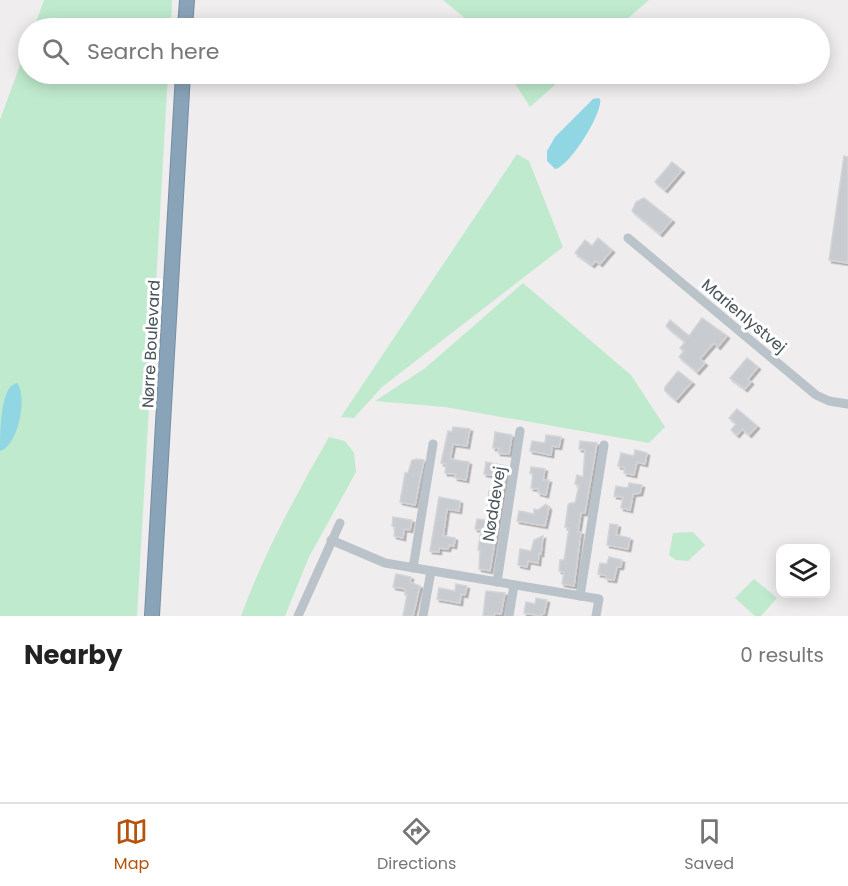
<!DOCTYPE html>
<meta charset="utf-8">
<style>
:root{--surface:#fff;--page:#f2f2f2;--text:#222;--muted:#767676;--line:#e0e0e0;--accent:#b45309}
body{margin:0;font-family:Poppins,sans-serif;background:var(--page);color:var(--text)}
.controls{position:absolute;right:18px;bottom:18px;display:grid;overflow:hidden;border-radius:12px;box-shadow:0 3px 15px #0003}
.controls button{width:54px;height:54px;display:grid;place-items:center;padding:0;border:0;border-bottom:2px solid var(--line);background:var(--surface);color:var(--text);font:30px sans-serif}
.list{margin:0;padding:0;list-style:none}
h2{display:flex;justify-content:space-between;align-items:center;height:78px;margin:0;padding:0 24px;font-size:26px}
h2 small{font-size:20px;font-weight:400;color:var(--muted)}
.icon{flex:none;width:33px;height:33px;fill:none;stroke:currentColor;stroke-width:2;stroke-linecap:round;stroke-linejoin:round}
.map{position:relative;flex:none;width:848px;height:616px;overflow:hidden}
.search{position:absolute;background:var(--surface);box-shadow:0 3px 15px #0003;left:18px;right:18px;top:18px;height:66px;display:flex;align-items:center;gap:15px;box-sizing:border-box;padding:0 21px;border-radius:33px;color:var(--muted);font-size:22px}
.sheet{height:186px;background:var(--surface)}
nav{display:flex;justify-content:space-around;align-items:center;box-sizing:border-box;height:84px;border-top:2px solid var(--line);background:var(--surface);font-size:16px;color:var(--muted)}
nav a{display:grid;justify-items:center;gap:3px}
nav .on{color:var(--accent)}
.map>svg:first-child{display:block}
</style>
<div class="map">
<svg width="848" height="616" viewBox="0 0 848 616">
<defs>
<filter id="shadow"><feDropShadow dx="2.5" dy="2.5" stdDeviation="0" flood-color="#0004"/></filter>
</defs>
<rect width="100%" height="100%" fill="#f0edee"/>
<!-- green -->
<g fill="#bfeacd">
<path d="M44,0H172L171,28H34Z"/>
<path d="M443,0H649L617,28H477Z"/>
<path d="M28,43V74H168L137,616H0V120Z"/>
<path d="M509,74H567L530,107Z"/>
<path d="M517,154L529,161L563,247L382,387L354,418L341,417Z"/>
<path d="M523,283L631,375L665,427L649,443L445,407L375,401L424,369Z"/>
<path d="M329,437L345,441L354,453L356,472L309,557L285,616H241C264,553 296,495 329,437Z"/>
<path d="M693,532L705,545L688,561L676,560L669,555L673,533Z"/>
<path d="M754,579L777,598L761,616H755L735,598Z"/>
</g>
<!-- water -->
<g fill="#90d7e3">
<path d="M598,98L600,99C603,113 569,167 555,169L547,161V151L555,137L593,99Z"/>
<path d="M17,383C28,397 18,446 0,451C0,433 0,385 17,383Z"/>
</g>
<!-- building -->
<g fill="#c8cbd0" stroke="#d2d4d8" stroke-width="1.5" filter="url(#shadow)">
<path d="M844,156L848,157V263L829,260Z"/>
<path d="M672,162L682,170L665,190L655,182Z"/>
<path d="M644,198L672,220L660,234L632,211L636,202Z"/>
<path d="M598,238L612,250L600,264L596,261L592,265L575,253L585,240L592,246Z"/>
<path d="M702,318L727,336L718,347L714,343L700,359L705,363L697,372L679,357L684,351L680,348L685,342L666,326L670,320L689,336Z"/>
<path d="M747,358L758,367L748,379L751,382L745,389L730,378Z"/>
<path d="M678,371L692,382L676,400L665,391V387Z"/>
<path d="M737,409L757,426L749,435L742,429L737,435L731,430L736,424L729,418Z"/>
<path d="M453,427L470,429L467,446L453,444L450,459L469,462L466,480L455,478L456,474L445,473L446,464L441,463L448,431L452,432Z"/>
<path d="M495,432L512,435L509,454L498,453L499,448H493Z"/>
<path d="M546,435L561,437L559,447L552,446L551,455L530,451L532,441L545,443Z"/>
<path d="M580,441L597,443L585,513H581L578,532H581L574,586L562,584L564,572L559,571L560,560H564L569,528L565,527L568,505L570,503H575L579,485L575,484L577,475L583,477L585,450L579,449Z"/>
<path d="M635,450L647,453L645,464L637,462L634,475L624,473L625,468L618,466L621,453L634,456Z"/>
<path d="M416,459L424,460L415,505L400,502L405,473H408L412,460H416Z"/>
<path d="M486,462L507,466L490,571L479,569L480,550H478L481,530L475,529L477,519L486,520L489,491L493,492L496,476L484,474Z"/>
<path d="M531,467L545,469L543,480H549L546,495L538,493L539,489L531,488L533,474L530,473Z"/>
<path d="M629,483L642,485L640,493L633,494L630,510L621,508L623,497L614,496L616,486L628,488Z"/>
<path d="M439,497L460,501L459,511L447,509L444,530L443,536L455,538L454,546L449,545L448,549L439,548V552L430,551Z"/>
<path d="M546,504L549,508L545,526L517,521L519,511L534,514V509L538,510Z"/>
<path d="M393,517L412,520L410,530L404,529L403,538L394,536L395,527L392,526Z"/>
<path d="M610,524L618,525L616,535L630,538L628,549L607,545Z"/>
<path d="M543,536L541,554L539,553L538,563L528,561L527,567L518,565L520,549L531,551L534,540Z"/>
<path d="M609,557L622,560L621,567H617L614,580L606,579V575L598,574L600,563L607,564Z"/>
<path d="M396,574L411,577L410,582L420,586L413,616H403L407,595H405V589L393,587Z"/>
<path d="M456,584L467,586L465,595L461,594L460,603L437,599L439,588L455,591Z"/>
<path d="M486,591L505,593L501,614L495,613L494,616H483Z"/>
<path d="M536,598L547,600L544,614H542V616L524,613L526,602L535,604Z"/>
</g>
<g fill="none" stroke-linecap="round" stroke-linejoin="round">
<!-- highway casing -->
<g stroke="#758ea4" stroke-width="16">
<g id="highway">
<path d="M185,28L187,0"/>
<path d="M152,616L183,74"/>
</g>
</g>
<!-- minor -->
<g stroke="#bac3c9" stroke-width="9">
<path d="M628,238L816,395L829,401L848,404"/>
<path d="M331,540L385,563L599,599L596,616"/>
<path d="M413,568L433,444"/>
<path d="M497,582L520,431"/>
<path d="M580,596L604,445"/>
<path d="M298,616L340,523"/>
<path d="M423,616L431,571"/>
<path d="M509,616L514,585"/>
</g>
<!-- highway -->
<use href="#highway" stroke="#89a3b8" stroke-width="14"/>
</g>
<g text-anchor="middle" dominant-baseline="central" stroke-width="6" stroke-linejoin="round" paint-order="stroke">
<!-- street labels -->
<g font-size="16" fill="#475259" stroke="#fff">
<text transform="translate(744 316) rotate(40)">Marienlystvej</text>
<text transform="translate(151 344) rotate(-87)">Nørre Boulevard</text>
<text transform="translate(494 504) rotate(-81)">Nøddevej</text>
</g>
</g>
</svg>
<div class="controls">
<button><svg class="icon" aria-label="layers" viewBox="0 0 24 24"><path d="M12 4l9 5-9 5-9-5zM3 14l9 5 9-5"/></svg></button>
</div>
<div class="search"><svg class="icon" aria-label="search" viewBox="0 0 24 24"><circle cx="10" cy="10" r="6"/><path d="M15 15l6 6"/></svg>Search here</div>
</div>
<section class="sheet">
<h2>Nearby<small>0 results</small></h2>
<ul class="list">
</ul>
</section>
<nav>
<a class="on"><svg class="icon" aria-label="map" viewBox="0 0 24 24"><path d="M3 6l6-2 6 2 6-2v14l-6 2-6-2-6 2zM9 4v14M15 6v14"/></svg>Map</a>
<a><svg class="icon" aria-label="directions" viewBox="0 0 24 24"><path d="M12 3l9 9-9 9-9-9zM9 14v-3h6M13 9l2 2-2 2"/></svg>Directions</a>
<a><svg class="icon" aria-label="saved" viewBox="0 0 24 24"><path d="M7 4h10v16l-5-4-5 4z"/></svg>Saved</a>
</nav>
